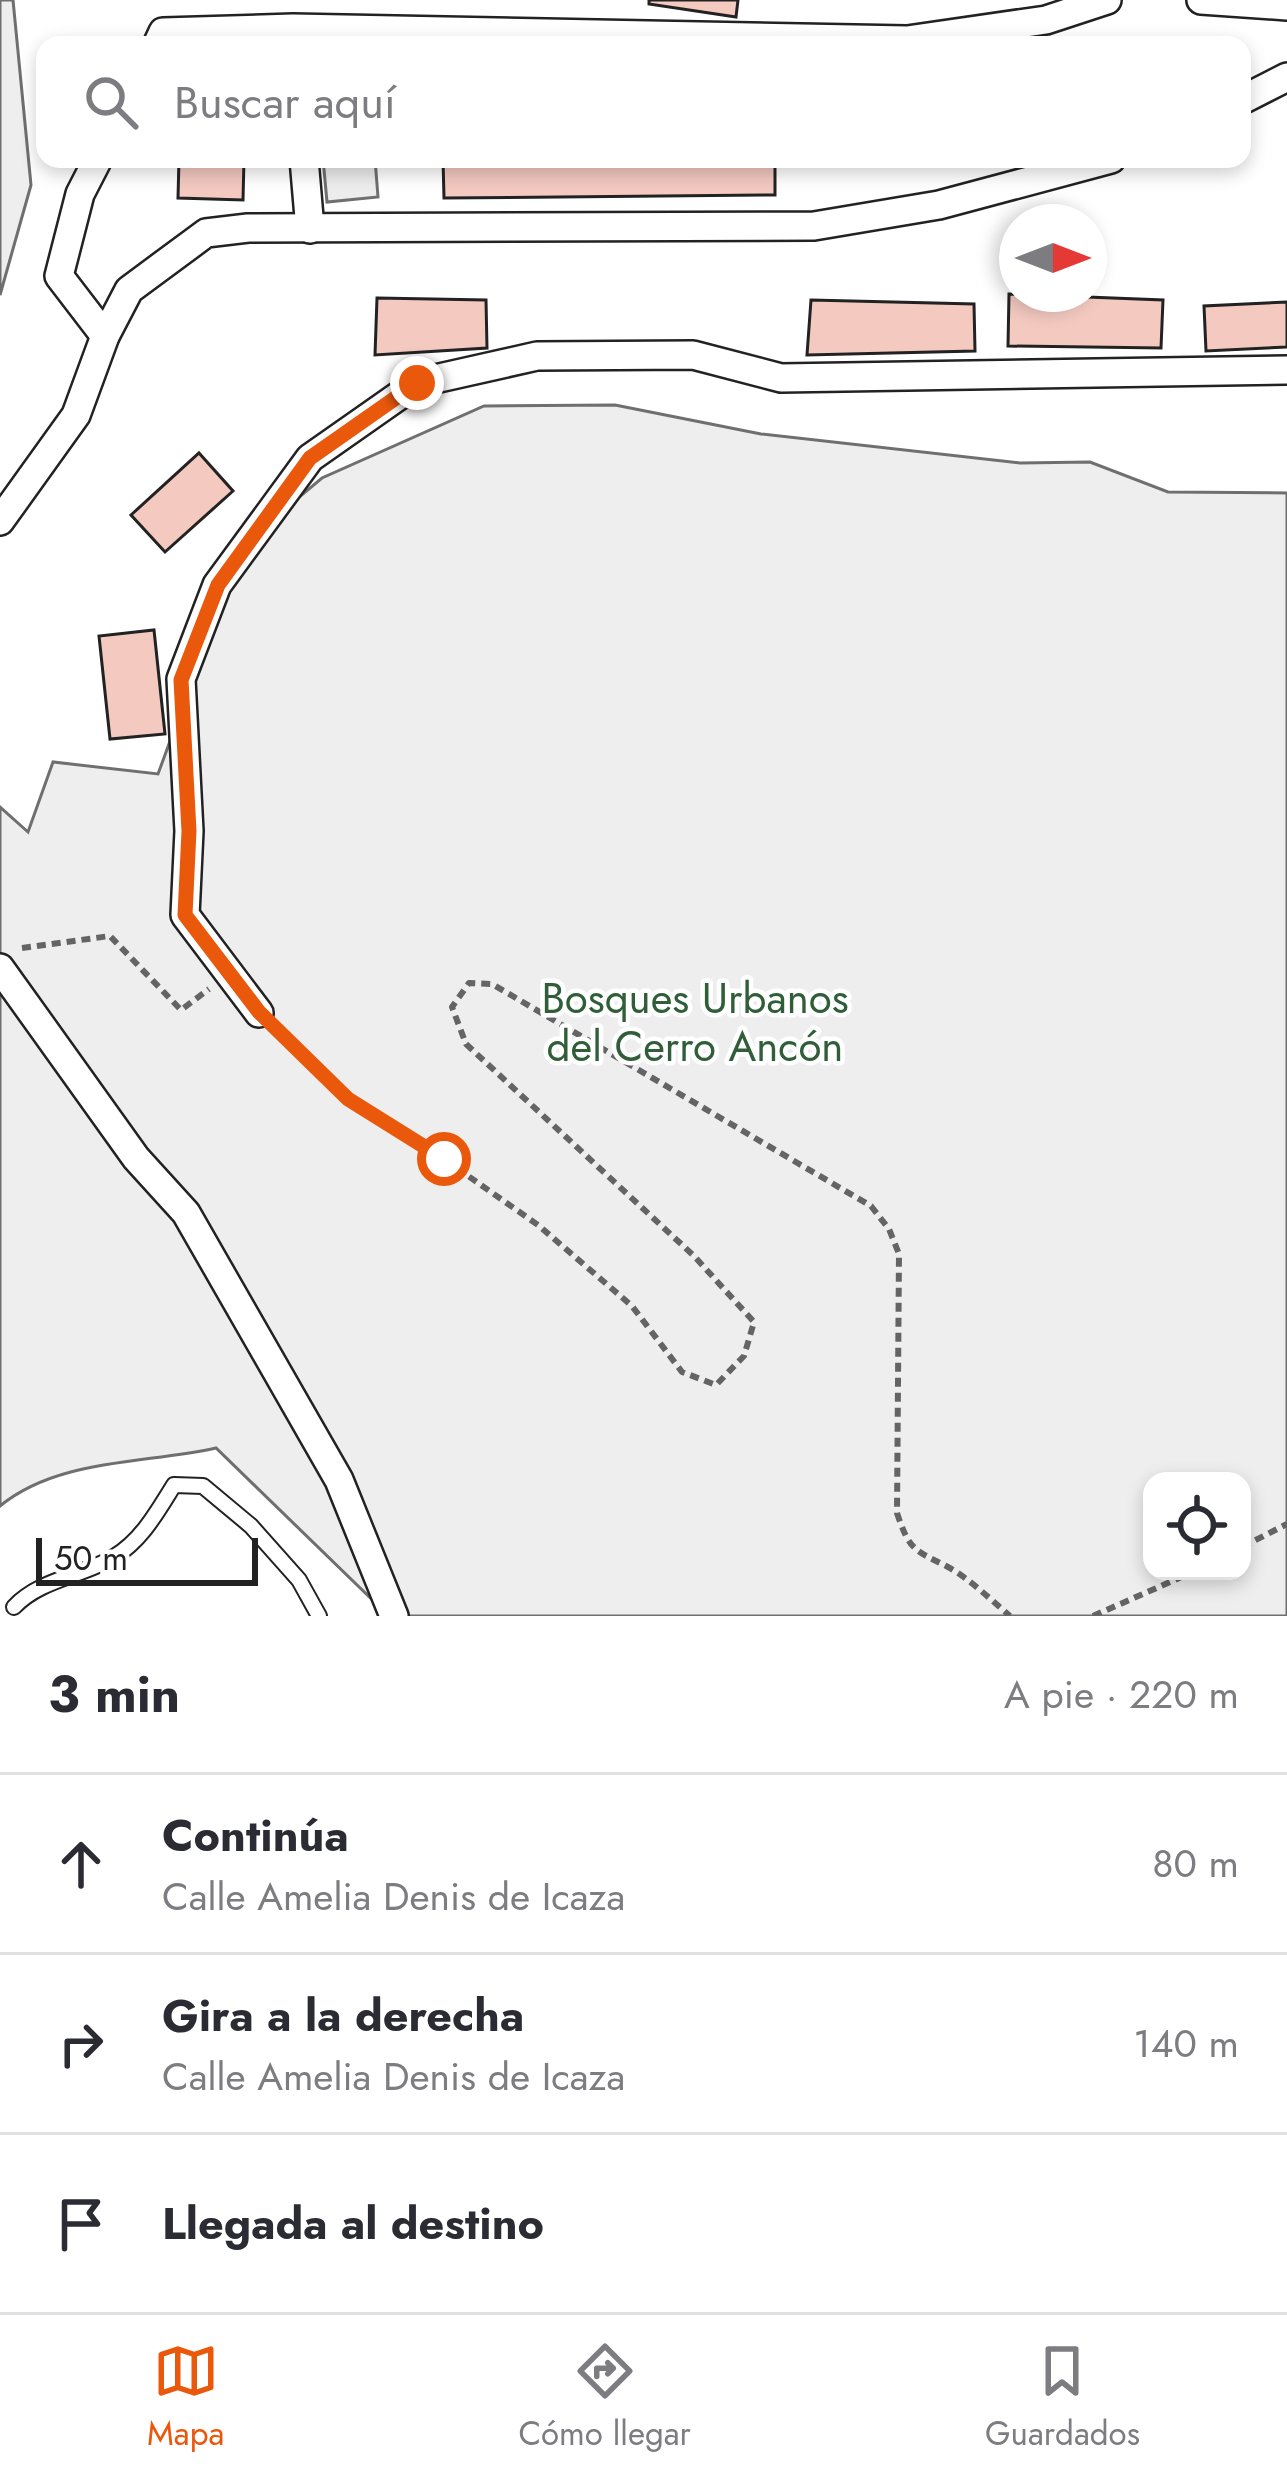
<!DOCTYPE html>
<html lang="es">
<meta charset="utf-8">
<style>
:root{--surface:#fff;--page:#f2f2f3;--text:#2b2b33;--muted:#7c7c81;--line:#e1e1e2;--accent:#ea580c}
body{margin:0;font-family:Jost,sans-serif;background:var(--page);color:var(--text)}
.controls{position:absolute;right:36px;bottom:36px;display:grid;overflow:hidden;border-radius:24px;box-shadow:0 6px 18px #0003}
.controls button{width:108px;height:108px;display:grid;place-items:center;padding:0;border:0;border-bottom:3px solid var(--line);background:var(--surface);color:var(--text);font:60px sans-serif}
.compass{position:absolute;left:999px;top:204px;width:108px;height:108px;border-radius:50%;background:var(--surface);box-shadow:0 6px 18px #0003;rotate:90deg}
.scale{position:absolute;left:36px;bottom:30px;width:222px;box-sizing:border-box;padding-left:12px;border:6px solid #222;border-top:0;font-size:33px;line-height:42px;white-space:nowrap;color:#222;-webkit-text-stroke:9px #fff;paint-order:stroke}
.stop{position:absolute;width:36px;height:36px;margin:-27px;border:9px solid #ea580c;border-radius:50%;background:#fff}
.stop.end{background:#ea580c;border-color:#fff;box-shadow:0 3px 12px #0008}
.list{margin:0;padding:0;list-style:none}
h2{display:flex;justify-content:space-between;align-items:center;height:156px;margin:0;padding:0 48px;font-size:51px}
h2 small{font-size:39px;font-weight:400;color:var(--muted)}
.list li{display:grid;grid-template-columns:78px 1fr auto;gap:36px;align-items:center;box-sizing:border-box;height:180px;padding:0 48px;border-top:3px solid var(--line)}
.list b{display:block;font-size:45px;white-space:nowrap}
.list p{margin:0;font-size:39px;white-space:nowrap;color:var(--muted)}
.list em{font-size:39px;font-style:normal;color:var(--muted)}
.icon{flex:none;width:66px;height:66px;fill:none;stroke:currentColor;stroke-width:2;stroke-linecap:round;stroke-linejoin:round}
.map{position:relative;flex:none;width:1287px;height:1616px;overflow:hidden}
.search{position:absolute;background:var(--surface);box-shadow:0 6px 18px #0003;left:36px;right:36px;top:36px;height:132px;display:flex;align-items:center;gap:30px;box-sizing:border-box;padding:0 42px;border-radius:24px;color:var(--muted);font-size:45px}
.sheet{height:696px;background:var(--surface)}
nav{display:flex;justify-content:space-around;align-items:center;box-sizing:border-box;height:168px;border-top:3px solid var(--line);background:var(--surface);font-size:33px;color:var(--muted)}
nav a{display:grid;justify-items:center;gap:6px}
nav .on{color:var(--accent)}
.map>svg:first-child{display:block}
</style>
<div class="map">
<svg width="1287" height="1616" viewBox="0 0 1287 1616">
<rect width="100%" height="100%" fill="#fff"/>
<!-- green -->
<g fill="#eee" stroke="#6f6f6f" stroke-width="3" fill-rule="evenodd">
<path d="M0,0H13L31,185L0,295Z"/>
<path d="M615,405L761,434L1020,463L1090,462L1168,492L1287,493V1616H389L216,1448C145,1464 59,1458 0,1506V807L28,832L53,762L158,774L188,692L218,565L322,478L484,406ZM1152,1481H1242V1571H1152Z"/>
</g>
<!-- parking -->
<path fill="#ededed" stroke="#6f6f6f" stroke-width="3" d="M323,159H375L378,197L327,202Z"/>
<!-- building -->
<g fill="#f3c9c0" stroke="#222" stroke-width="3">
<path d="M649,0H738L736,17L649,4Z"/>
<path d="M179,159H244L243,200L178,198Z"/>
<path d="M443,159H775V195L444,198Z"/>
<path d="M1009,294L1163,300L1161,348L1008,346Z"/>
<path d="M377,298L486,300L487,348L375,355Z"/>
<path d="M811,300L974,304L975,351L807,355Z"/>
<path d="M1287,302V347L1206,351L1204,306Z"/>
<path d="M199,453L233,491L165,552L131,515Z"/>
<path d="M154,630L165,734L110,739L99,636Z"/>
</g>
<g fill="none" stroke-linecap="round" stroke-linejoin="round">
<!-- lane casing -->
<g stroke="#222" stroke-width="18">
<path id="lane" d="M14,1607C40,1579 83,1576 114,1557C142,1540 157,1512 174,1485L203,1486L251,1526L299,1580L319,1616"/>
</g>
<!-- street casing -->
<g stroke="#222" stroke-width="32">
<g id="street">
<path d="M1201,0L1287,6"/>
<path d="M157,45L163,32L293,28L907,40L1046,20L1107,0"/>
<path d="M1242,100L1287,77"/>
<path d="M98,159L80,194L59,276L105,336"/>
<path d="M304,159L310,229"/>
<path d="M0,521L76,415L105,336L129,290L206,233L248,228L814,226L939,205L1111,159"/>
<path d="M0,968L136,1158L186,1213L339,1480L394,1616"/>
<path d="M259,1013L185,915L189,831L181,679L217,585L310,458L417,383L537,356L693,355L781,378L1287,370"/>
</g>
</g>
<!-- path -->
<g stroke="#646464" stroke-width="6" stroke-dasharray="9 6" stroke-linecap="butt">
<path d="M22,948L110,936L181,1010L209,989"/>
<path d="M279,1032L348,1099L444,1159L538,1225L632,1306L682,1372L716,1385L744,1356L754,1322L694,1256L466,1044L452,1007L469,983L492,984L871,1206L889,1229L899,1254L897,1513C910,1552 915,1550 948,1567C970,1579 991,1600 1010,1616"/>
<path d="M1242,1547L1287,1524"/>
<path d="M1093,1616L1195,1571"/>
</g>
<!-- lane -->
<use href="#lane" stroke="#fff" stroke-width="14"/>
<!-- street -->
<use href="#street" stroke="#fff" stroke-width="27"/>
</g>
<g fill="none" stroke-linecap="round" stroke-linejoin="round">
<!-- route -->
<path stroke="#ea580c" stroke-width="15" d="M417,383L310,458L218,585L181,680L189,831L185,915L259,1012L348,1099L444,1159"/>
</g>
<g text-anchor="middle" dominant-baseline="central" stroke-width="9" stroke-linejoin="round" paint-order="stroke">
<!-- park labels -->
<g font-size="42" fill="#2f5e38" stroke="#fff">
<text x="695" y="998">Bosques Urbanos<tspan x="695" dy="48">del Cerro Ancón</tspan></text>
</g>
</g>
</svg>
<div class="controls">
<button><svg class="icon" aria-label="locate" viewBox="0 0 24 24"><circle cx="12" cy="12" r="6"/><path d="M12 2v4M12 18v4M2 12h4M18 12h4"/></svg></button>
</div>
<svg class="compass" viewBox="-18 -18 36 36"><path d="M0-13l5 13h-10z" fill="#e53935"/><path d="M0 13l5-13h-10z" fill="#7c7c81"/></svg>
<div class="scale">50 m</div>
<div class="stop" style="left:444px;top:1159px"></div>
<div class="stop end" style="left:417px;top:383px"></div>
<div class="search"><svg class="icon" aria-label="search" viewBox="0 0 24 24"><circle cx="10" cy="10" r="6"/><path d="M15 15l6 6"/></svg>Buscar aquí</div>
</div>
<section class="sheet">
<h2>3 min<small>A pie · 220 m</small></h2>
<ul class="list">
<li><svg class="icon" aria-label="ahead" viewBox="0 0 24 24"><path d="M12 20V5M6 11l6-6 6 6"/></svg><div><b>Continúa</b><p>Calle Amelia Denis de Icaza</p></div><em>80 m</em></li>
<li><svg class="icon" aria-label="right" viewBox="0 0 24 24"><path d="M7 20v-9h11M14 6l5 5-5 5"/></svg><div><b>Gira a la derecha</b><p>Calle Amelia Denis de Icaza</p></div><em>140 m</em></li>
<li><svg class="icon" aria-label="arrive" viewBox="0 0 24 24"><path d="M6 21V4h12l-3 4 3 4H6"/></svg><div><b>Llegada al destino</b></div></li>
</ul>
</section>
<nav>
<a class="on"><svg class="icon" aria-label="map" viewBox="0 0 24 24"><path d="M3 6l6-2 6 2 6-2v14l-6 2-6-2-6 2zM9 4v14M15 6v14"/></svg>Mapa</a>
<a><svg class="icon" aria-label="directions" viewBox="0 0 24 24"><path d="M12 3l9 9-9 9-9-9zM9 14v-3h6M13 9l2 2-2 2"/></svg>Cómo llegar</a>
<a><svg class="icon" aria-label="saved" viewBox="0 0 24 24"><path d="M7 4h10v16l-5-4-5 4z"/></svg>Guardados</a>
</nav>
